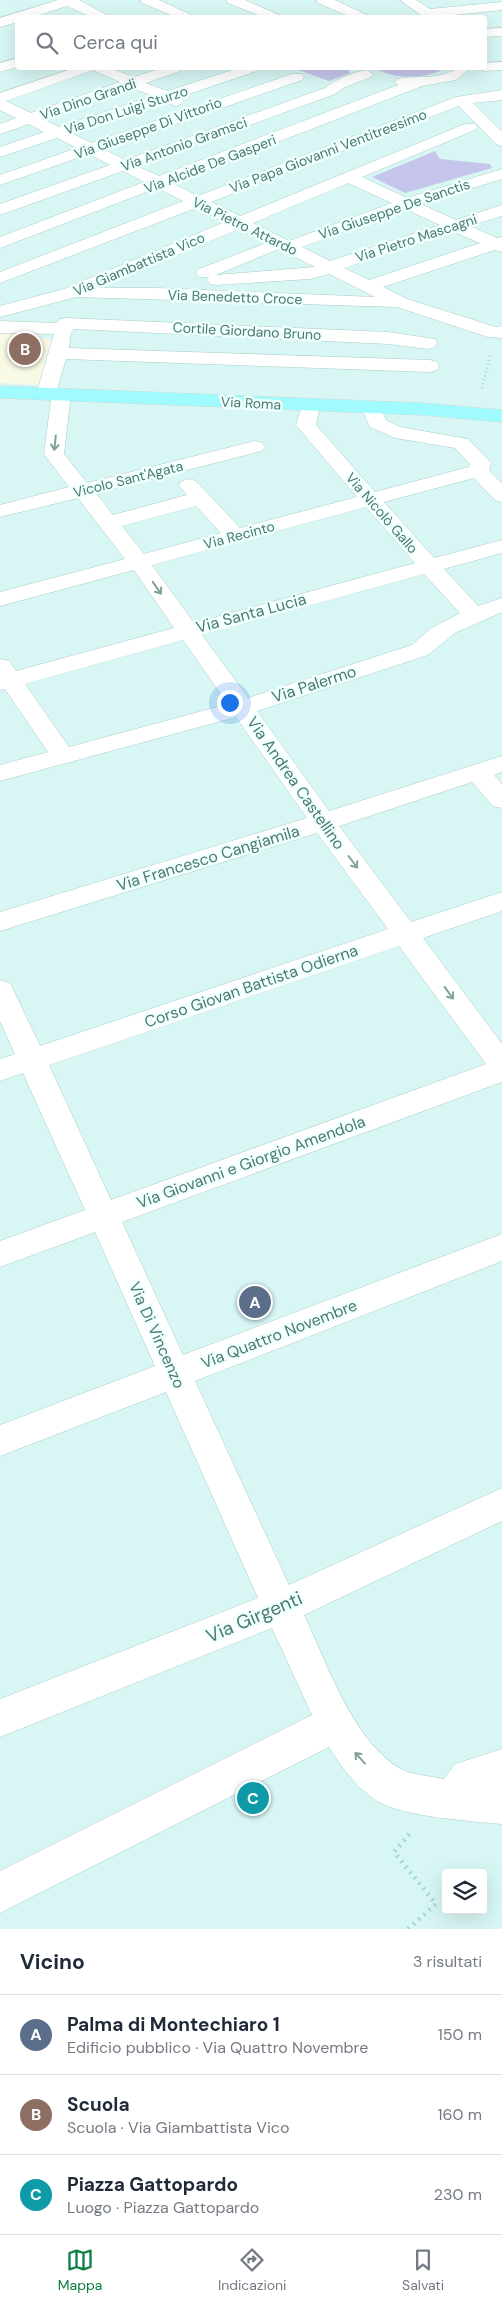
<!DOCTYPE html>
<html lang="it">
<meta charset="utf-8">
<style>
:root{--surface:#fff;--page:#f6f6f7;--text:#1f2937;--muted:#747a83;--line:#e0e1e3;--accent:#0b8043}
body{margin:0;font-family:"DM Sans",sans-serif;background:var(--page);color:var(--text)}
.controls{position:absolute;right:15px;bottom:15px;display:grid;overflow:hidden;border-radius:5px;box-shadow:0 5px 20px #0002}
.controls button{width:45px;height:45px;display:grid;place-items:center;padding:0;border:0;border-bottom:1px solid var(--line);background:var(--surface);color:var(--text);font:25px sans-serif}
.you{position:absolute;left:229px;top:702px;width:18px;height:18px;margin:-12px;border:4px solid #fff;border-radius:50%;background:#1a73e8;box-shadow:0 0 0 8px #1a73e833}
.badge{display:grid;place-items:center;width:32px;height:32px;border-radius:50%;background:var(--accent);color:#fff;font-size:16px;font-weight:700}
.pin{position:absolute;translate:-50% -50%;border:2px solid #fff;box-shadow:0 1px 5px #0006}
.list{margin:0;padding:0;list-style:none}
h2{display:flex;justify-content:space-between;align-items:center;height:65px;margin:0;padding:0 20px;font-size:21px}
h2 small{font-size:16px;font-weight:400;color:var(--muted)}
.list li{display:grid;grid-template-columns:32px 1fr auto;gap:15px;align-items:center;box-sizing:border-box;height:80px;padding:0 20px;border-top:1px solid var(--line)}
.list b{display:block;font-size:19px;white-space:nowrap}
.list p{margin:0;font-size:16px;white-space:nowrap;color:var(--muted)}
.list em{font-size:16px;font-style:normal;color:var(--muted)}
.icon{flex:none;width:28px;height:28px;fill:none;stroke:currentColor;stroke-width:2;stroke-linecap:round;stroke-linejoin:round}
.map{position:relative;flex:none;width:502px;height:1929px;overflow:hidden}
.search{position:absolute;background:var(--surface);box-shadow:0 5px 20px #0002;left:15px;right:15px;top:15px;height:55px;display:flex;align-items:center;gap:12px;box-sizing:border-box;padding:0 18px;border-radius:5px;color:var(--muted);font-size:19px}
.sheet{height:305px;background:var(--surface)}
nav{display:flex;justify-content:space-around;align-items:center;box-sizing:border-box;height:70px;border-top:1px solid var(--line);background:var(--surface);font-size:14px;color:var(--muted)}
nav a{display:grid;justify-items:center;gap:2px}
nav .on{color:var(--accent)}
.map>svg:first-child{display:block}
</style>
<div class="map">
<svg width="502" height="1929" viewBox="0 0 502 1929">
<rect width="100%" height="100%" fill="#e9fdfd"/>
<!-- residential -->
<path fill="#d7f6f4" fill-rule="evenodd" d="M0,0H502V1929H0ZM18,18H484V68H18ZM446,1873H483V1910H446Z"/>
<!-- education -->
<path fill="#f9fae5" d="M0,331L37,332L40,334L38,338L52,339L40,385L0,383Z"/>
<!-- green -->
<g fill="#c6c6ed">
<path d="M293,68H347L350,73L329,81Z"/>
<path d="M375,68H446C427,79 393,80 375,68Z"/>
<path d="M435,151L440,159L490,164L492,168L405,193L372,177Z"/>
</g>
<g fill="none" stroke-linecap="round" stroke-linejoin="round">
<!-- minor casing -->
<g stroke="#abcec9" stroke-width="1">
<g id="minor">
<path d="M58,0H79L113,18H93L67,6L31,18H18V22L0,27V18Z"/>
<path d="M140,0H159L198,18H178L142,3Z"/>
<path d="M226,0H245L286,18H265L228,3Z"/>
<path d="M316,0H335L373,18H353L318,3Z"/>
<path d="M400,0H416L430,9L502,2V10L425,18Z"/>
<path d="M502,28V36L484,37V29Z"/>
<path d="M18,58V67L0,72V63Z"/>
<path d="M502,62V70L484,71L477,68H484V63Z"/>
<path d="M74,68H110L134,77L162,68H182L180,71L146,83L167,91L239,68H259L257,71L180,97L184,101L181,104L176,106L165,102L71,133L91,143L292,74H302L304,77L302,80L104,149L125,160L325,88C337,79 351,73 366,70L373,74L371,77L345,87L335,94L137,166L159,176L398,85L395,82L397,79C409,76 423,78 436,76C451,74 452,68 470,68L456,80L422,86L172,183L198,196L456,97L502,90V100L473,103L502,132V146L496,144L459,106L211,202L240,216L465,124H475L478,127L475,130L362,177L407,198L502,169V179L421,204L456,220L502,205V216L470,226L497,238L502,237V252L495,250L383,287L407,299L496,327L502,326V338L488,337L397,307L76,297L0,317V306L64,289L225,222L196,208L0,283V272L183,201L157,188L0,248V237L144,182L123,171L0,215V204L110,165L89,154L0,185V175L77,148L57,138L0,157V147L44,132L29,124L0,134V124L16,118L0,110V93ZM93,70L120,82L31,113L6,101ZM133,88L152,96L59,127L43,119ZM348,183L392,203L289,241L253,223ZM405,209L440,225L330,261L302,247ZM239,229L266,243L199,269L196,273L199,277H209L207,280L210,284L216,285L310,279L329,274L375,297L156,288H98ZM454,232L480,243L369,280L344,268ZM280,250L315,267L216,275L279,249Z"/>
<path d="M66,318L388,332L435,339L437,343L435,347L428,349L388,344L74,329L71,333L69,348L430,360L437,362L439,366L437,370L430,372L66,359L57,389L68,390L71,394L64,454L87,483L255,441L262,443L265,447L262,451L96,493L113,515L187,495L179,485L182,481L189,479L196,481L240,528L357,497L296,425L303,402H317L320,406L316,425L375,492L469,467L470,464L455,448L395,438L370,427L362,409L365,405H379L386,420L400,427L468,439L491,463L489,470L502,484V502L495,500L474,478L384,502L434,558L502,540V553L444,569L478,606L502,598V612L455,633L428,655L257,711L329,811L502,756V772L494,775L502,784V808L493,806L472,782L339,826L411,922L502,892V911L423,938L502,1044V1082L122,1222L183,1355L502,1234V1261L195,1381L289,1585L502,1488V1521L304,1615C327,1663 352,1739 399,1768C410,1775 431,1776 444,1779L455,1764L502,1749V1824C471,1821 403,1817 377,1801C357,1788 341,1767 329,1747L0,1913V1871L312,1715L272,1628L0,1737V1699L258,1598L166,1392L0,1456V1425L155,1366L95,1232L0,1267V1241L85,1210L23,1073L0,1081V1059L15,1054L0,1021V980L10,983L40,1046L388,929L317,833L0,931V912L307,818L236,717L0,781V765L48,752L5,689L0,690V659L9,661L16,671L174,628L134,570L0,606V592L125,559L78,498L0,517V505L69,487L44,454L51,400L39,399L36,395L54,334L0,333V321L57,323L60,319ZM196,506L221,533L144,554L122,526ZM366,507L415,563L194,623L152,565ZM424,574L460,613L430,629L412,645L248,698L202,635ZM183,640L228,704L69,747L25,684ZM399,946L486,1064L111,1200L49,1065Z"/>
</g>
</g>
<!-- major casing -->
<g stroke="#cddad7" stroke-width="1">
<path id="major" d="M0,386L421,403L502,410V422L421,415L0,398Z"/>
</g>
<!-- path-far1 -->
<path stroke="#a1dace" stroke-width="2.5" stroke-dasharray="1 3" stroke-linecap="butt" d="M482,388L490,356"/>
<!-- path -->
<path stroke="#a1dace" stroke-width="4.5" stroke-dasharray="2 5" stroke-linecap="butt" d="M408,1929L436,1904L394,1852L411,1832"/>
<!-- minor -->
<use href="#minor" fill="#fff" fill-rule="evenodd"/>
<!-- major -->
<use href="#major" fill="#a0fbfe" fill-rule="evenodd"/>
</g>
<!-- one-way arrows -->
<defs><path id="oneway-shaft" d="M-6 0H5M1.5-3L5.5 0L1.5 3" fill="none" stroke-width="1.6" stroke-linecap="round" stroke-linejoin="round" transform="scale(1.25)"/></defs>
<g stroke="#81a29a">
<use href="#oneway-shaft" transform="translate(55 443) rotate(96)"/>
<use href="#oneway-shaft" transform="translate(157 588) rotate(55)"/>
<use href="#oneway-shaft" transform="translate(353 862) rotate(53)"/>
<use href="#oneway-shaft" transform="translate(449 993) rotate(54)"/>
<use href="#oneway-shaft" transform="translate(360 1758) rotate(-132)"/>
</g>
<g text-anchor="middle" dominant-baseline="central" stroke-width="5" stroke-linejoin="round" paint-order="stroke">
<!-- far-street labels -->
<g font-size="14" fill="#4b7a6f" stroke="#f0ffff">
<text transform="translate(88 99) rotate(-19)">Via Dino Grandi</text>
<text transform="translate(126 110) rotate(-18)">Via Don Luigi Sturzo</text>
<text transform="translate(148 128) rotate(-20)">Via Giuseppe Di Vittorio</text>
<text transform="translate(184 144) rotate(-20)">Via Antonio Gramsci</text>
<text transform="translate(328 151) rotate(-21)">Via Papa Giovanni Ventitreesimo</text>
<text transform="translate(210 164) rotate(-21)">Via Alcide De Gasperi</text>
<text transform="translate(394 209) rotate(-19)">Via Giuseppe De Sanctis</text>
<text transform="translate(245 226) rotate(26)">Via Pietro Attardo</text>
<text transform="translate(416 238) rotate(-18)">Via Pietro Mascagni</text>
<text transform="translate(139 264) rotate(-23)">Via Giambattista Vico</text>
<text transform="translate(235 297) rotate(2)">Via Benedetto Croce</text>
<text transform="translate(247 331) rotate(3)">Cortile Giordano Bruno</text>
<text transform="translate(251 403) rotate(3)">Via Roma</text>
<text transform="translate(128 479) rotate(-14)">Vicolo Sant'Agata</text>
<text transform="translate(382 513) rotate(49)">Via Nicolò Gallo</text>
<text transform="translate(239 535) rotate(-15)">Via Recinto</text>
</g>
<!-- street labels -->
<g font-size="16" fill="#4b7a6f" stroke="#f0ffff">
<text transform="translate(251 613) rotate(-15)">Via Santa Lucia</text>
<text transform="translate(314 684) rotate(-18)">Via Palermo</text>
<text transform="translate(296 783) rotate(55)">Via Andrea Castellino</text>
<text transform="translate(208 858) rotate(-17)">Via Francesco Cangiamila</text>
<text transform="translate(251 986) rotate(-19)">Corso Giovan Battista Odierna</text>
<text transform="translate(251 1162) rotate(-20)">Via Giovanni e Giorgio Amendola</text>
<text transform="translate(279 1334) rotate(-21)">Via Quattro Novembre</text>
<text transform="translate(157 1335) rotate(66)">Via Di Vincenzo</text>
</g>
<!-- near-street labels -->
<g font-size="19" fill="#4b7a6f" stroke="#f0ffff">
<text transform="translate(254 1617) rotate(-23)">Via Girgenti</text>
</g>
</g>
</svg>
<div class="controls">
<button><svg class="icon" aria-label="layers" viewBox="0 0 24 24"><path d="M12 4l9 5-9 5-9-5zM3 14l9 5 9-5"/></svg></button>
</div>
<div class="you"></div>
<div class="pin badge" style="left:255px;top:1302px;background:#5c6f8a">A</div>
<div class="pin badge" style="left:25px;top:349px;background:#8d6e63">B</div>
<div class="pin badge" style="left:253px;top:1798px;background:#0f9aa8">C</div>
<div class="search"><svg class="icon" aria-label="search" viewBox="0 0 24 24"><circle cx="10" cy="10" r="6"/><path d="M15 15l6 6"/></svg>Cerca qui</div>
</div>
<section class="sheet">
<h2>Vicino<small>3 risultati</small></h2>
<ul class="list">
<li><span class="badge" style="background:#5c6f8a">A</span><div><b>Palma di Montechiaro 1</b><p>Edificio pubblico · Via Quattro Novembre</p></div><em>150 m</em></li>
<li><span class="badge" style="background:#8d6e63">B</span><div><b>Scuola</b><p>Scuola · Via Giambattista Vico</p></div><em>160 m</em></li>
<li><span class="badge" style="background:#0f9aa8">C</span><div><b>Piazza Gattopardo</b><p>Luogo · Piazza Gattopardo</p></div><em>230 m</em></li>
</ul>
</section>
<nav>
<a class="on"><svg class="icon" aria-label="map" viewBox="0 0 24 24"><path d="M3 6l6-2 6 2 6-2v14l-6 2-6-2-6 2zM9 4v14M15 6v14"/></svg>Mappa</a>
<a><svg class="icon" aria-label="directions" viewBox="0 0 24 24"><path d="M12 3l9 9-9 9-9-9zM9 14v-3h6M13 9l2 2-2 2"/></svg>Indicazioni</a>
<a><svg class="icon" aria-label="saved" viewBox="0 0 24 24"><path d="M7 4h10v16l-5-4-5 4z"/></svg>Salvati</a>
</nav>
